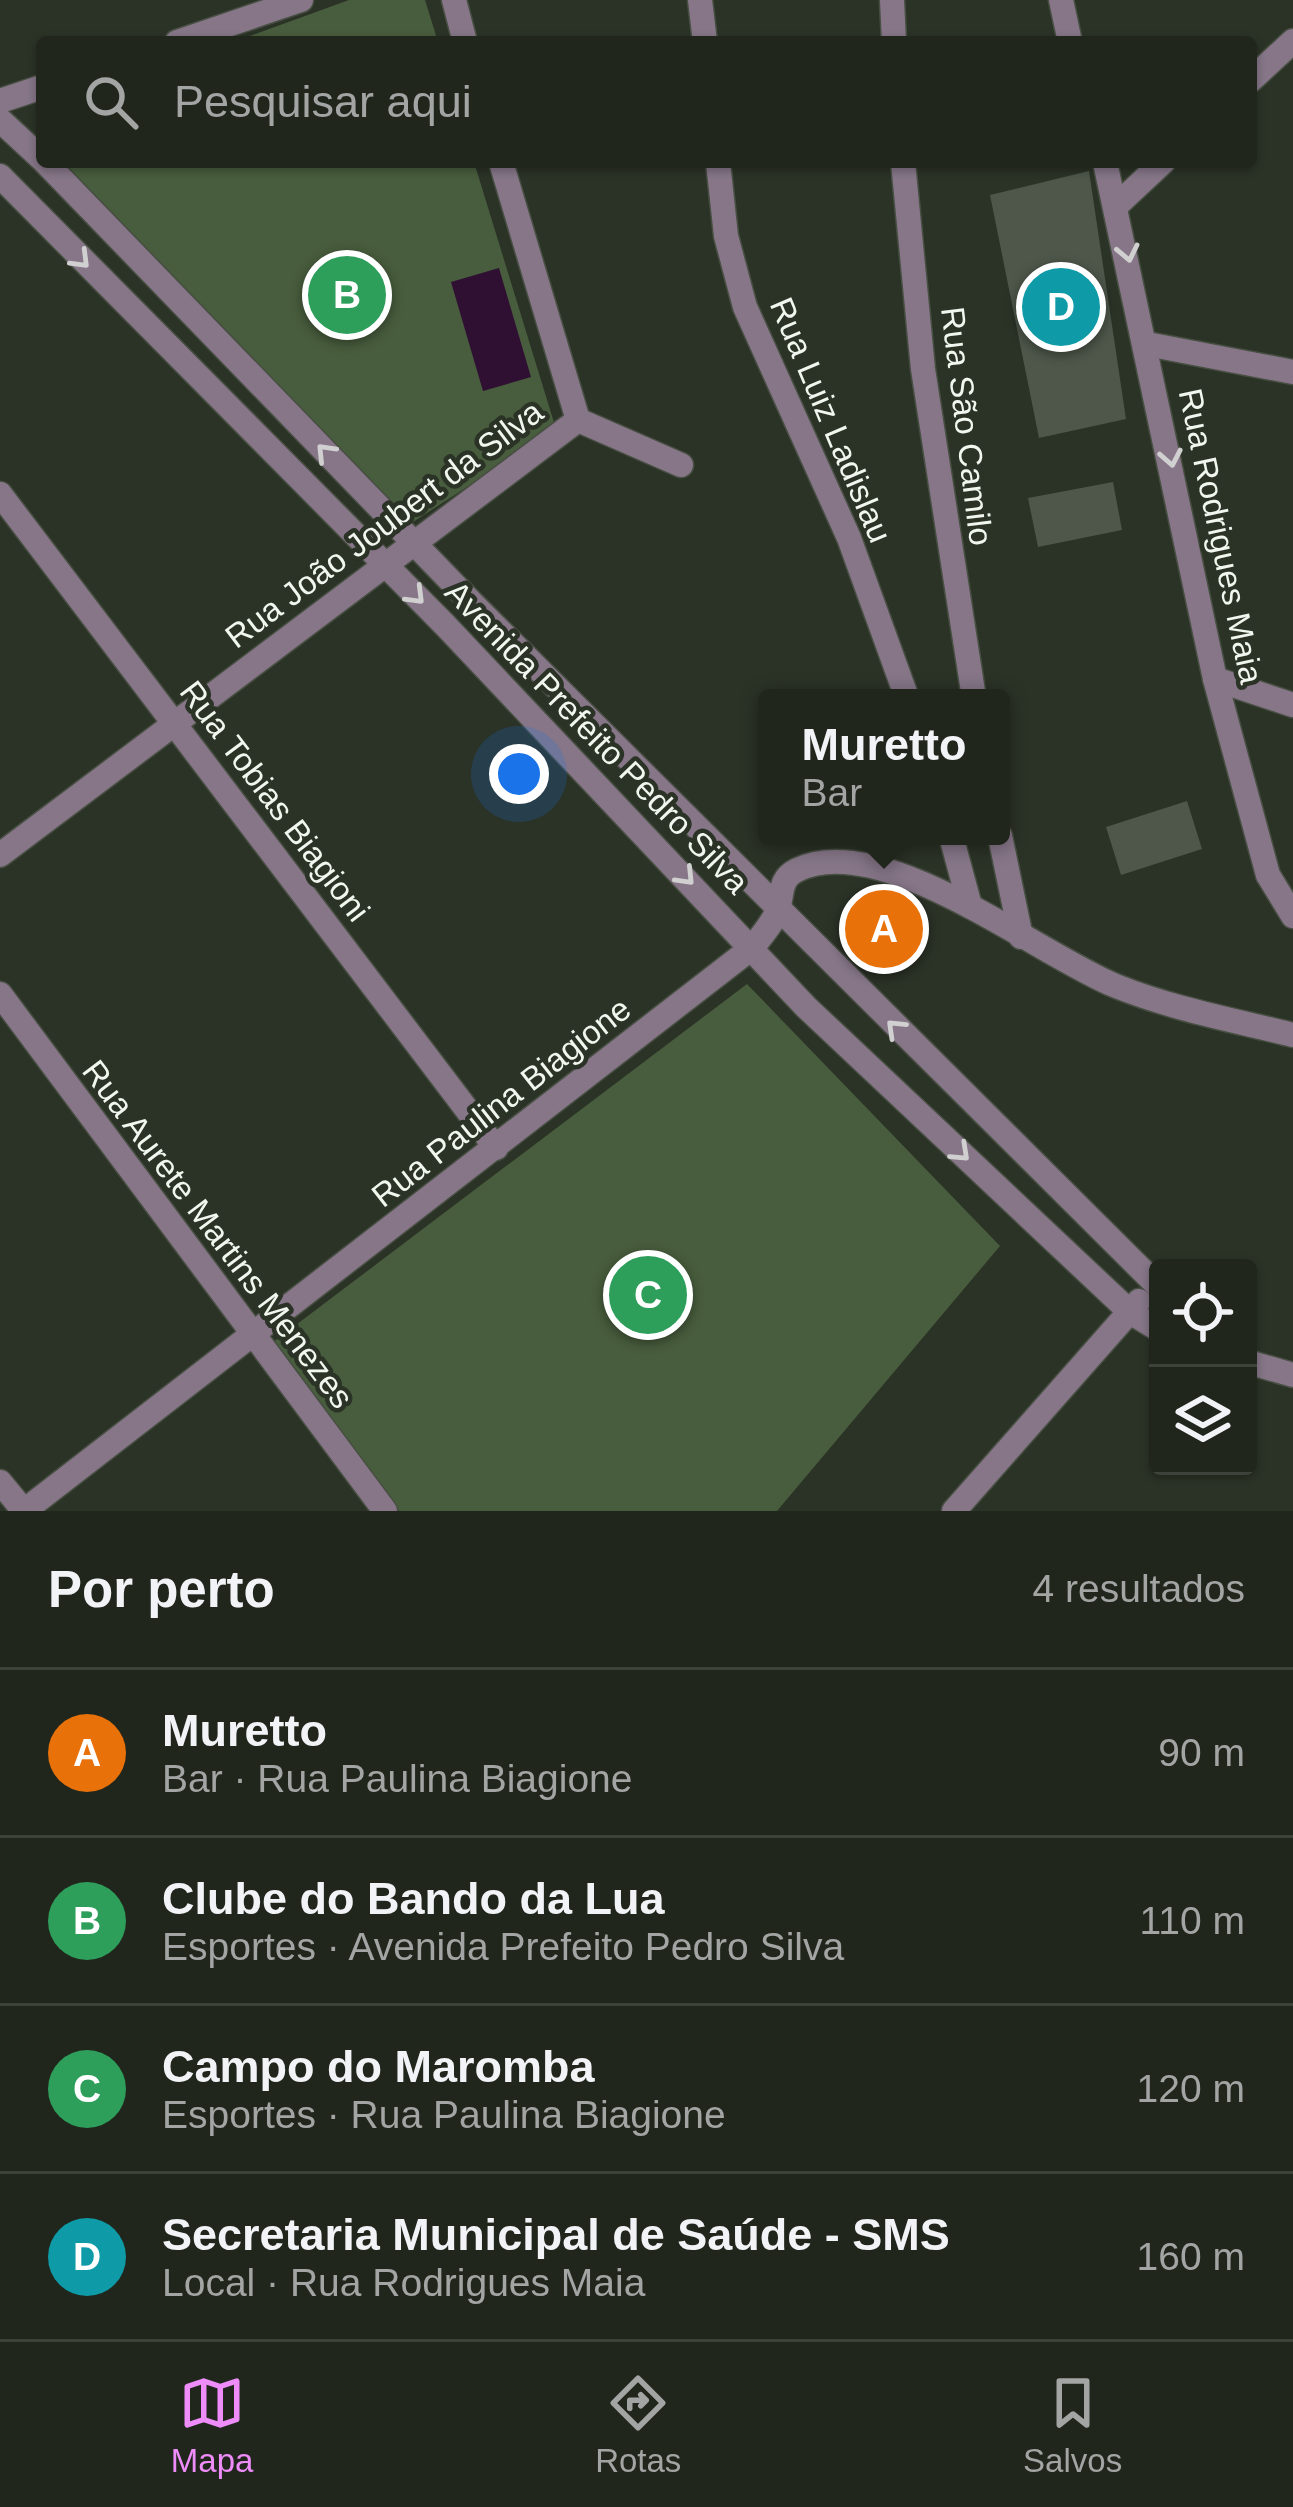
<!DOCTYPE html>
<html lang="pt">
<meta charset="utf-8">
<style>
:root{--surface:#20261c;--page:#2d3229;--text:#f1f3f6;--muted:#a2a5a3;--line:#3d433b;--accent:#ee8cf9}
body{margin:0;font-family:Helvetica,sans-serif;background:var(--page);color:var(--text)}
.controls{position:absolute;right:36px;bottom:36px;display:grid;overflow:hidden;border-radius:12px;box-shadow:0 3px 9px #0004}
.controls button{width:108px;height:108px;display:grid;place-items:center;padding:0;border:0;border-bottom:3px solid var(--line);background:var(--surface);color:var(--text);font:60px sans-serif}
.you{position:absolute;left:519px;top:774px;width:42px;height:42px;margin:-30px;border:9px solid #fff;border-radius:50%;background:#1a73e8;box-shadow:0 0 0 18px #1a73e833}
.badge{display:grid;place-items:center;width:78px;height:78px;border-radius:50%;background:var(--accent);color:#fff;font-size:39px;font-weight:700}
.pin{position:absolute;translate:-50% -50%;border:6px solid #fff;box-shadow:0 3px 12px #0006}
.popup{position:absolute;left:758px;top:689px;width:252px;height:156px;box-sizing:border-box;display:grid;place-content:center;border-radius:12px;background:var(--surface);filter:drop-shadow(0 3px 9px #0005);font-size:39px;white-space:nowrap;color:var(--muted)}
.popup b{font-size:45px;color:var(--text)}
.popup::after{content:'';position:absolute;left:50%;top:100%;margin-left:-24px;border:24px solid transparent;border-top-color:var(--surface)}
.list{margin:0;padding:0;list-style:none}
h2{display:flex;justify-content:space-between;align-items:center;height:156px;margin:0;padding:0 48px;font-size:51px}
h2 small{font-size:39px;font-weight:400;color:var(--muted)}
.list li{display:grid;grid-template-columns:78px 1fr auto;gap:36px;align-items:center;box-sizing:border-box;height:168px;padding:0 48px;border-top:3px solid var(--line)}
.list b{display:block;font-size:45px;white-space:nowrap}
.list p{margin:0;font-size:39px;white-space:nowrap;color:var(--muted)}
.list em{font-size:39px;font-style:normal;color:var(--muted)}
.icon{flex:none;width:66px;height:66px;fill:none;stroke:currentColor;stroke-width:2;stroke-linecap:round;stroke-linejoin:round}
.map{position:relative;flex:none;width:1293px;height:1511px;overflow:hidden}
.search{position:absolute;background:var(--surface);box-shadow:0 3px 9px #0004;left:36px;right:36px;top:36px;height:132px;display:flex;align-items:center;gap:30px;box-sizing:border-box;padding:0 42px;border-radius:12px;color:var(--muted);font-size:45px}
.sheet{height:828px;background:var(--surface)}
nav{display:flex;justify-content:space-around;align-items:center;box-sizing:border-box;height:168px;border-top:3px solid var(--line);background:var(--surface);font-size:33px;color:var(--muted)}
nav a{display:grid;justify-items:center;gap:6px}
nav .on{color:var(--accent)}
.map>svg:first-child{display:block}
</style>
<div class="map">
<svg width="1293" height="1511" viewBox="0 0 1293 1511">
<rect width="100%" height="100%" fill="#2b3226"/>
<!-- green -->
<g fill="#485d3d">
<path d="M349,0H425L438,42H233Z"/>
<path d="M47,162H474L556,429L407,526Z"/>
<path d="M747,984L1000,1246L777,1511H399L272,1343Z"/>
</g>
<!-- water -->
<path fill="#2f1033" d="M499,268L531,377L483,391L451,282Z"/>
<!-- building -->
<g fill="#4e574a">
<path d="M1089,171L1126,419L1039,438L990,195Z"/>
<path d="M1113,482L1122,530L1038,547L1028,498Z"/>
<path d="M1187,801L1202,849L1121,875L1106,827Z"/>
</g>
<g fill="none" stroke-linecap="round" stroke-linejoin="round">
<!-- minor casing -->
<g stroke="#474e42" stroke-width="27">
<g id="minor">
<path d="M454,0L465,42"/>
<path d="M700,0L705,42"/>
<path d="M892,0L894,42"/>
<path d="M1061,0L1070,42"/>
<path d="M177,42L301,0"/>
<path d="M1251,80L1293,41"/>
<path d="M0,101L42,87"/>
<path d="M0,120L42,159"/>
<path d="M45,162L472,603L1158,1286"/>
<path d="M501,162L578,420L681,465"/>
<path d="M718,162L726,236L745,307L849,538L907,698"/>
<path d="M903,162L923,369L974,698"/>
<path d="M1105,162L1215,679L1268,875L1293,916"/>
<path d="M0,176L445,625L806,1007L1130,1312L1158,1329"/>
<path d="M1117,205L1163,162"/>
<path d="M1147,344L1293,372"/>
<path d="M0,494L496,1148"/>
<path d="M1215,679L1293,705"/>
<path d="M951,836L970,906"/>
<path d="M1000,836L1021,937"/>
<path d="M0,855L578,420"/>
<path d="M0,994L385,1511"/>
<path d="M1248,1362L1293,1375"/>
<path d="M0,1482L24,1511"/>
<path d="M24,1511L753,947C761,936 774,922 778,909C783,893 779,879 797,870C882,829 1037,954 1116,986C1173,1009 1233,1020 1293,1035"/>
<path d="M954,1511L1139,1301"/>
</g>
</g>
<!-- minor -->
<use href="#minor" stroke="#867688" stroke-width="24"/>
</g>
<!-- one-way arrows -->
<defs><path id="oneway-chevron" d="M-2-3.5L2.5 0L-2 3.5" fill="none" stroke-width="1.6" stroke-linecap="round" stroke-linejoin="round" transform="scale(3)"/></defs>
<g stroke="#d1d0d0">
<use href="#oneway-chevron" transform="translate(1128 253) rotate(78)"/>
<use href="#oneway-chevron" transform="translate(81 260) rotate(45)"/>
<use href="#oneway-chevron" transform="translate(325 452) rotate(-134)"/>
<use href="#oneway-chevron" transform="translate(1171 458) rotate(79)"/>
<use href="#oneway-chevron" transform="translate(416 596) rotate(45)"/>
<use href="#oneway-chevron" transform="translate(686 877) rotate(46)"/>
<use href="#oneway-chevron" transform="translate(895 1028) rotate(-136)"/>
<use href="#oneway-chevron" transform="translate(961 1153) rotate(43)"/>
</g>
<g text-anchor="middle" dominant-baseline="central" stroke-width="9" stroke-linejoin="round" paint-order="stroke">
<!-- street labels -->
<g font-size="33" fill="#f1f7ef" stroke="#2b3226">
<text transform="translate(831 420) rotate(67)">Rua Luiz Ladislau</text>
<text transform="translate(967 426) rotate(83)">Rua São Camilo</text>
<text transform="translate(384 524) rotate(-37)">Rua João Joubert da Silva</text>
<text transform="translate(1221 536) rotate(78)">Rua Rodrigues Maia</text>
<text transform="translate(597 737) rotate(46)">Avenida Prefeito Pedro Silva</text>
<text transform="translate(275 801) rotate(53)">Rua Tobias Biagioni</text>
<text transform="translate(501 1102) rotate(-38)">Rua Paulina Biagione</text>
<text transform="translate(218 1234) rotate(53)">Rua Aurete Martins Menezes</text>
</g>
</g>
</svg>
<div class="controls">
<button><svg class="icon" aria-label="locate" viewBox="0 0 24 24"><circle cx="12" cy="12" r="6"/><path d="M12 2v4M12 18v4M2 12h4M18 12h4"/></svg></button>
<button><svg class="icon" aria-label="layers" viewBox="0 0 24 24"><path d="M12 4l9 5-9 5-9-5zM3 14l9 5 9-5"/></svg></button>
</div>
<div class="you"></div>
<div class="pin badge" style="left:884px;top:929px;background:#e8710a">A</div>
<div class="popup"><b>Muretto</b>Bar</div>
<div class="pin badge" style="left:347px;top:295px;background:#2e9e5b">B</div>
<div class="pin badge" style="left:648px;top:1295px;background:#2e9e5b">C</div>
<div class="pin badge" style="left:1061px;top:307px;background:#0f9aa8">D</div>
<div class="search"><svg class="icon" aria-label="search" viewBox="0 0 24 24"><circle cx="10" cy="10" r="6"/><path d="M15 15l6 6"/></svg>Pesquisar aqui</div>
</div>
<section class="sheet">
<h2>Por perto<small>4 resultados</small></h2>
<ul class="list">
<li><span class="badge" style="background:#e8710a">A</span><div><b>Muretto</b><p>Bar · Rua Paulina Biagione</p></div><em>90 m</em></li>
<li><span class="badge" style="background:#2e9e5b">B</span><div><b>Clube do Bando da Lua</b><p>Esportes · Avenida Prefeito Pedro Silva</p></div><em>110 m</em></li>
<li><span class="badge" style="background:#2e9e5b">C</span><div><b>Campo do Maromba</b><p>Esportes · Rua Paulina Biagione</p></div><em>120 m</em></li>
<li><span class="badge" style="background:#0f9aa8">D</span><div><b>Secretaria Municipal de Saúde - SMS</b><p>Local · Rua Rodrigues Maia</p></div><em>160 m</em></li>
</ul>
</section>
<nav>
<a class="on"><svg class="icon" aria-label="map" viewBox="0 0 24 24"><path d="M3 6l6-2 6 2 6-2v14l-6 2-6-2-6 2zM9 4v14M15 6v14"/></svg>Mapa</a>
<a><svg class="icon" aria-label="directions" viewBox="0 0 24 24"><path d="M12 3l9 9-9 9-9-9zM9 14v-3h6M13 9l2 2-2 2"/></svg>Rotas</a>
<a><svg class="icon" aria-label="saved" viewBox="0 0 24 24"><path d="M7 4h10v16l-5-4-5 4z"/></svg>Salvos</a>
</nav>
